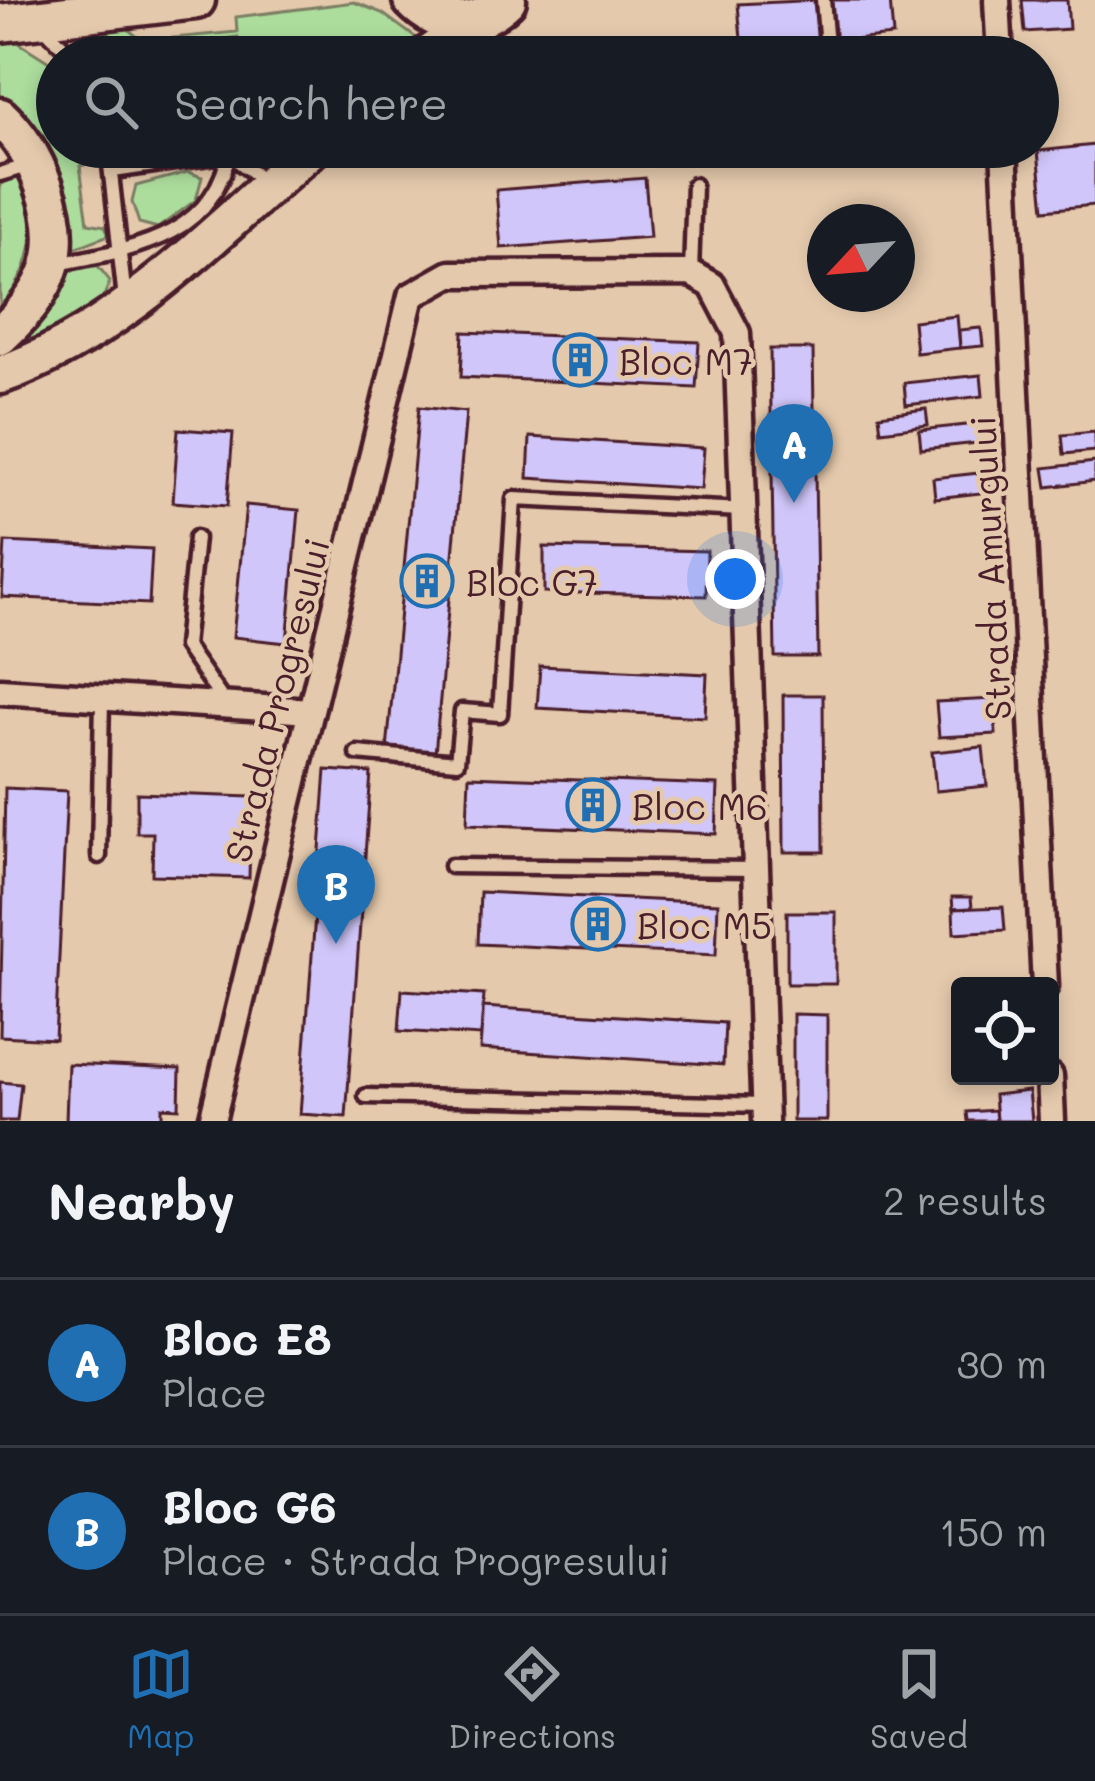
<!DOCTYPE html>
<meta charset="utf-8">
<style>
:root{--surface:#171b24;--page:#242831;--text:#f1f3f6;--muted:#9ea1a6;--line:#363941;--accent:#1f6fb2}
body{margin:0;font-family:Mali,sans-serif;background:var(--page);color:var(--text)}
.controls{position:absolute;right:36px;bottom:36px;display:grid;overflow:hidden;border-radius:12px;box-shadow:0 6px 18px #0003}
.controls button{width:108px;height:108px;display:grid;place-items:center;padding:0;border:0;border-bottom:3px solid var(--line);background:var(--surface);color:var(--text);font:60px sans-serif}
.compass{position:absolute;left:807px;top:204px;width:108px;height:108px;border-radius:50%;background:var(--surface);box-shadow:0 6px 18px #0003;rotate:244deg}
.you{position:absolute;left:735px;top:579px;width:42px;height:42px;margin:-30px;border:9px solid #fff;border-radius:50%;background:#1a73e8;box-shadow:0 0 0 18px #1a73e833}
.badge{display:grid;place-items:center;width:78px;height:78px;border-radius:50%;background:var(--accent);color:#fff;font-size:39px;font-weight:700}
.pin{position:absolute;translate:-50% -99px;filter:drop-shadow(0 3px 6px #0008)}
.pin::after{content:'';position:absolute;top:63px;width:42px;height:36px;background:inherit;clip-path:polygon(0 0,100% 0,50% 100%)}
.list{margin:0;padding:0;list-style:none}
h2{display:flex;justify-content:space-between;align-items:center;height:156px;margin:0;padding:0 48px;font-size:51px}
h2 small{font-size:39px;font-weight:400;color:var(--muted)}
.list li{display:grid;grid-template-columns:78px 1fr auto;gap:36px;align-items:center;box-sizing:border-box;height:168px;padding:0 48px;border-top:3px solid var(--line)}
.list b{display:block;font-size:45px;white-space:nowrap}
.list p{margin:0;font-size:39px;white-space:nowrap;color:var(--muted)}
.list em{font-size:39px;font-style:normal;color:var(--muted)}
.icon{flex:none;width:66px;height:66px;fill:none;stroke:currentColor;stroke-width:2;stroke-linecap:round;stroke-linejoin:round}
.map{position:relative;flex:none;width:1095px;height:1121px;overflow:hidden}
.search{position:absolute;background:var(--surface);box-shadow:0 6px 18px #0003;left:36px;right:36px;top:36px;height:132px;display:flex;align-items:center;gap:30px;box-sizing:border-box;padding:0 42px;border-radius:66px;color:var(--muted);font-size:45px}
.sheet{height:492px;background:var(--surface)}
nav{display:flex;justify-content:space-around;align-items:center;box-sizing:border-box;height:168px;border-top:3px solid var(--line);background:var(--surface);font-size:33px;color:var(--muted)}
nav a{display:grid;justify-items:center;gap:6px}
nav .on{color:var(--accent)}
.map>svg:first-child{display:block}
</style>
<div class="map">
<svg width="1095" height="1121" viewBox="0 0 1095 1121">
<rect width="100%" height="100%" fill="#e4c9ac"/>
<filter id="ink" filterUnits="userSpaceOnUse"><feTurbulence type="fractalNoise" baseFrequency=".00833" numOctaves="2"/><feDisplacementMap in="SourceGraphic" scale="24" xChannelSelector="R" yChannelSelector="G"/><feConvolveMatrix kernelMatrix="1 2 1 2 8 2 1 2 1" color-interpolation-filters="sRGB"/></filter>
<g filter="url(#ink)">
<!-- green -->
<g fill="#acdd9d" stroke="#7b7e64" stroke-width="3">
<path d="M354,2L382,13L423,43L411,57H241L238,37L105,55L79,43L81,32L127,28L142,41L237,32L236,17Z"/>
<path d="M16,41L57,67V147H92L97,162L80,166L88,223L105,226L109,235L70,250C60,187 51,138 0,97V42Z"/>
<path d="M188,172L202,177L196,200L158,228L139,223L132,202L136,186Z"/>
<path d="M24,175C38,225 36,267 0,307V184Z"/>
<path d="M86,265L98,266L110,281L96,316L0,363V352L56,277Z"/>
</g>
<!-- building -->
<g fill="#d0c6f9" stroke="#4a1f2b" stroke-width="3">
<path d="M820,0L823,45L742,51L738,4Z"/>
<path d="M830,0H890L893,36L834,42Z"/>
<path d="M1022,0H1067L1069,29L1025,32Z"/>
<path d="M1095,145V205L1044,210L1038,151Z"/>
<path d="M920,147H964L965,157L921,160Z"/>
<path d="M645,178L650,237L501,248L496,190Z"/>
<path d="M957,316L960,348L916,353L913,321Z"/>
<path d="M981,328L983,346L960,348L959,330Z"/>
<path d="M463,332L699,342L696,388L461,377Z"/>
<path d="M770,349H813L818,657H775Z"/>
<path d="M981,375L983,396L906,405L904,383Z"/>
<path d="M419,407L466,412L435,754L387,750Z"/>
<path d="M926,409L928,425L881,431L879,415Z"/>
<path d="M995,422L997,441L921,449L919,430Z"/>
<path d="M178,429L233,433L227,506L173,502Z"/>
<path d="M1095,432V451L1064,454L1062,435Z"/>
<path d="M530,437L704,448L701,489L528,478Z"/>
<path d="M1095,462V481L1047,487L1044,468Z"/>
<path d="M988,472L990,492L935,498L933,478Z"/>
<path d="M246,505L299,510L287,643L233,637Z"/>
<path d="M5,542L152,549L149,604L2,597Z"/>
<path d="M544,547L707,551L706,596L544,592Z"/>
<path d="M540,666L707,674L705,717L537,708Z"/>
<path d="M783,695H823L824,852H784Z"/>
<path d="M994,699L996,734L939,737L936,702Z"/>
<path d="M983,747L987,786L936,791L932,752Z"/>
<path d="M326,770L371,773L346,1117L300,1114Z"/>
<path d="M469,776L718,785L716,834L467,824Z"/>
<path d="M5,788L67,791L55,1039L0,1036Z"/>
<path d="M137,793L251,797L249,878L152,875L153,833H137Z"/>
<path d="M480,892L718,903L716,955L478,944Z"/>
<path d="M952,897H971L972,908L953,909Z"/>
<path d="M1003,907L1005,930L954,933L953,909Z"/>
<rect x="787" y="912" width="49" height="72"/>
<path d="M402,990L484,995L481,1036L399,1031Z"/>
<path d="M483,1007L725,1023L723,1065L480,1049Z"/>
<path d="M793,1014L827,1015V1121H793Z"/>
<path d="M68,1064L180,1069L179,1108L162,1107V1121H66Z"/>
<path d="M0,1082L21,1084L17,1121H0Z"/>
<path d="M1029,1091L1032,1121H996L994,1095Z"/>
<path d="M995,1110L996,1121H968L967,1112Z"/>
</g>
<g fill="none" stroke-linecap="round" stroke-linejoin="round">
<!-- service casing -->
<g stroke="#4a1f2b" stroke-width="21">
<g id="service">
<path d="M823,0L828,57"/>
<path d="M45,28L73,57"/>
<path d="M108,147L125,299"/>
<path d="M113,171L229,154L268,184"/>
<path d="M0,174L27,166"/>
<path d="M57,264C133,249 216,238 230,147"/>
<path d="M691,273L694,185"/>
<path d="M196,538L185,646L226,705"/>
<path d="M357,753L457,762L462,711L500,714L514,499L743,510"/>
<path d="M99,856L102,698"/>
<path d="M451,866L756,869"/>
<path d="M366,1096L764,1105"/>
</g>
</g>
<!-- minor casing -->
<g stroke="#4a1f2b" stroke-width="33">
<g id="minor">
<path d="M997,0L1000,57"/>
<path d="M1004,147L1045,986"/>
<path d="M0,691L311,711"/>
<path d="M1050,1076L1052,1121"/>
<path d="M212,1121L411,296L450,274L691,273L712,285L737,333L765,1121"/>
</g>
</g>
<!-- primary casing -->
<g stroke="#4a1f2b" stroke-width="45">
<g id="primary">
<path d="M412,0C441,30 478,28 507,0"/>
<path d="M0,23L196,0"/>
<path d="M426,57L480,19"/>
<path d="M0,117C36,150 64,217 50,266C42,294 20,317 0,336"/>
<path d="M0,375C123,332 216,230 313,147"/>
</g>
</g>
<!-- service -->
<use href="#service" stroke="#e4c9ac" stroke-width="12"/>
<!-- minor -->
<use href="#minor" stroke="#e4c9ac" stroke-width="24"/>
<!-- primary -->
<use href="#primary" stroke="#e4c9ac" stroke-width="36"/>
</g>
</g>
<!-- icons -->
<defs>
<g id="building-ring" transform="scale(2.7)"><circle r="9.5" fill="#e4c9ac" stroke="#1f6fb2" stroke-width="1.5"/><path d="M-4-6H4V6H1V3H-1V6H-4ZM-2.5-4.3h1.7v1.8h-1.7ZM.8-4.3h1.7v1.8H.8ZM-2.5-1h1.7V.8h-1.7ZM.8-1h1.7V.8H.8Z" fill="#1f6fb2"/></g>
</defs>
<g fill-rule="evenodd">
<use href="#building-ring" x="580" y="360"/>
<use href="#building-ring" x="427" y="581"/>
<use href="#building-ring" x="593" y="805"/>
<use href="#building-ring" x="598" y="924"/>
</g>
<g text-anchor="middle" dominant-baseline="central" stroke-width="9" stroke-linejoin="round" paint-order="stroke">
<!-- poi labels -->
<g font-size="36" fill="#4a1f2b" stroke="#e4c9ac" text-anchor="start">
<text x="619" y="360">Bloc M7</text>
<text x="466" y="581">Bloc G7</text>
<text x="632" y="805">Bloc M6</text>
<text x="637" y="924">Bloc M5</text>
</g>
<!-- street labels -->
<g font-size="36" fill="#4a1f2b" stroke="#e4c9ac">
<text transform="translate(989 568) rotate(-93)">Strada Amurgului</text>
<text transform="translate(276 700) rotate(-76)">Strada Progresului</text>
</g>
</g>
</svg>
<div class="controls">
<button><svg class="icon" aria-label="locate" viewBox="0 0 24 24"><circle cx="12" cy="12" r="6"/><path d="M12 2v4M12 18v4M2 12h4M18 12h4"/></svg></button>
</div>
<svg class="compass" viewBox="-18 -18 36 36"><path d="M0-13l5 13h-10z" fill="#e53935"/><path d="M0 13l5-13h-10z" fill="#9ea1a6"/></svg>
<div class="you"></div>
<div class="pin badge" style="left:794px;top:503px">A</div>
<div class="pin badge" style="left:336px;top:944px">B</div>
<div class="search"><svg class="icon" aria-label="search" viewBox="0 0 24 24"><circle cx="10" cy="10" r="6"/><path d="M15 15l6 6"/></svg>Search here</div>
</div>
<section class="sheet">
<h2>Nearby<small>2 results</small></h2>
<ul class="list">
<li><span class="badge">A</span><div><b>Bloc E8</b><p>Place</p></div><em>30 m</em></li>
<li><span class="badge">B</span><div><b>Bloc G6</b><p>Place · Strada Progresului</p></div><em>150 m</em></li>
</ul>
</section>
<nav>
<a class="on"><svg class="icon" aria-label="map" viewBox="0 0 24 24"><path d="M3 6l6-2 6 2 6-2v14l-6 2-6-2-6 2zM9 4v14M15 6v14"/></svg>Map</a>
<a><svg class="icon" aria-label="directions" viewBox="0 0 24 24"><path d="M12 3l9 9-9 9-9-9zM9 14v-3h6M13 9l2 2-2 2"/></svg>Directions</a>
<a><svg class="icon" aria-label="saved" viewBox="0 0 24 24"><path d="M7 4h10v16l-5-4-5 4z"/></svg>Saved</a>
</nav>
